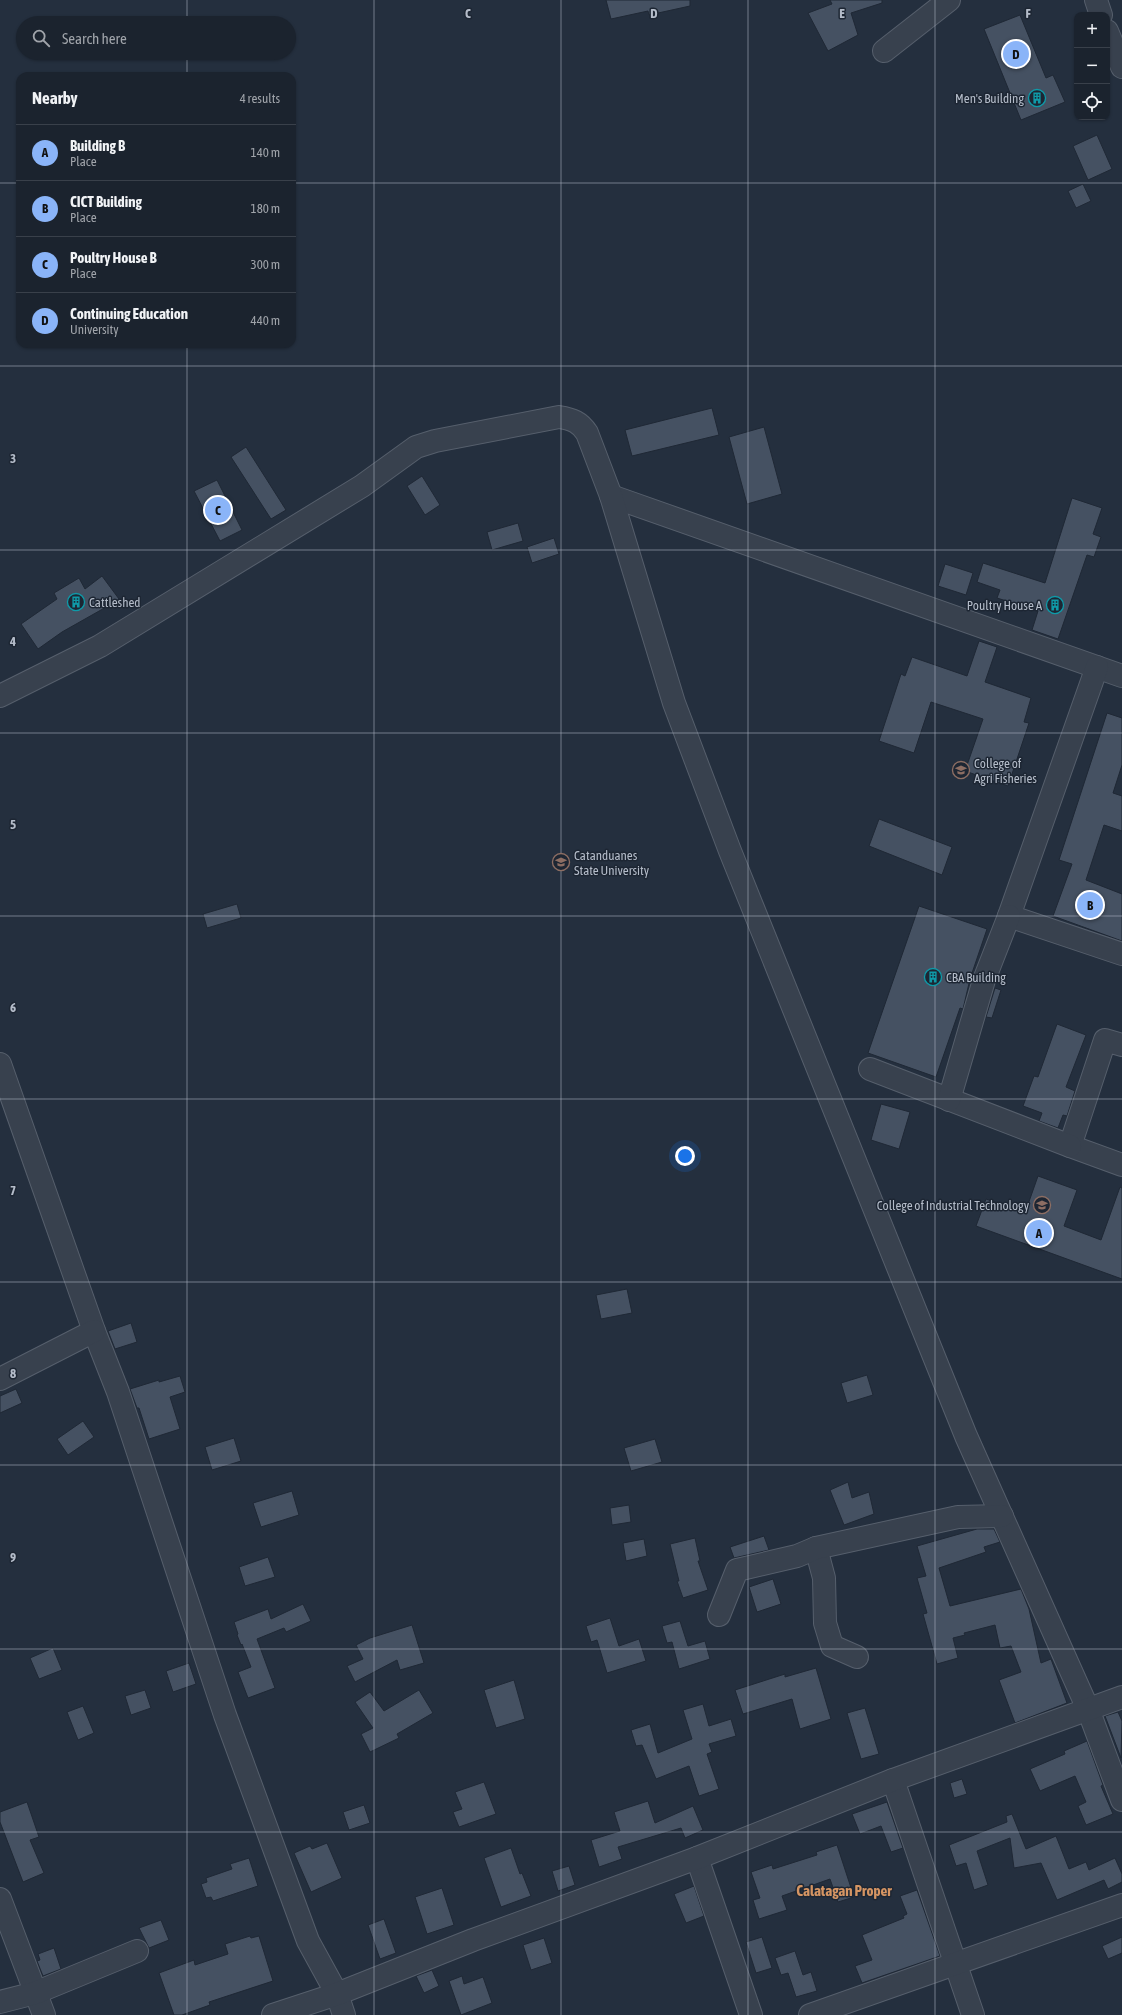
<!DOCTYPE html>
<meta charset="utf-8">
<style>
:root{--surface:#1b232e;--page:#282f3a;--text:#f1f3f6;--muted:#a0a4aa;--line:#39404a;--accent:#8ab4f8}
body{margin:0;font-family:"Asap Condensed",sans-serif;background:var(--page);color:var(--text)}
.controls{position:absolute;right:12px;top:12px;display:grid;overflow:hidden;border-radius:8px;box-shadow:0 1px 3px #0004}
.controls button{width:36px;height:36px;display:grid;place-items:center;padding:0;border:0;border-bottom:1px solid var(--line);background:var(--surface);color:var(--text);font:20px sans-serif}
.you{position:absolute;left:685px;top:1156px;width:14px;height:14px;margin:-10px;border:3px solid #fff;border-radius:50%;background:#1a73e8;box-shadow:0 0 0 6px #1a73e833}
.badge{display:grid;place-items:center;width:26px;height:26px;border-radius:50%;background:var(--accent);color:#111;font-size:13px;font-weight:700}
.pin{position:absolute;translate:-50% -50%;border:2px solid #fff;box-shadow:0 1px 4px #0006}
.list{margin:0;padding:0;list-style:none}
h2{display:flex;justify-content:space-between;align-items:center;height:52px;margin:0;padding:0 16px;font-size:17px}
h2 small{font-size:13px;font-weight:400;color:var(--muted)}
.list li{display:grid;grid-template-columns:26px 1fr auto;gap:12px;align-items:center;box-sizing:border-box;height:56px;padding:0 16px;border-top:1px solid var(--line)}
.list b{display:block;font-size:15px;white-space:nowrap}
.list p{margin:0;font-size:13px;white-space:nowrap;color:var(--muted)}
.list em{font-size:13px;font-style:normal;color:var(--muted)}
.icon{flex:none;width:22px;height:22px;fill:none;stroke:currentColor;stroke-width:2;stroke-linecap:round;stroke-linejoin:round}
.map{position:relative;flex:none;width:1122px;height:2015px;overflow:hidden}
.search{position:absolute;background:var(--surface);box-shadow:0 1px 3px #0004;left:16px;top:16px;width:280px;height:44px;display:flex;align-items:center;gap:10px;box-sizing:border-box;padding:0 14px;border-radius:22px;color:var(--muted);font-size:15px}
.panel{position:absolute;background:var(--surface);box-shadow:0 1px 3px #0004;left:16px;top:72px;width:280px;height:276px;border-radius:12px}
.map>svg:first-child{display:block}
</style>
<div class="map">
<svg width="1122" height="2015" viewBox="0 0 1122 2015">
<rect width="100%" height="100%" fill="#242f3e"/>
<!-- building -->
<g fill="#455162" stroke="#1f2835">
<path d="M606,0H690V6L649,15L648,11L611,19Z"/>
<path d="M830,0H882V3L851,13L858,35L828,51L808,13L832,4Z"/>
<path d="M1020,15L1046,78L1053,75L1065,102L1021,120L984,29Z"/>
<path d="M1097,135L1112,169L1088,180L1073,146Z"/>
<path d="M1083,184L1091,201L1076,208L1068,191Z"/>
<path d="M712,408L719,435L632,456L625,430Z"/>
<path d="M764,427L782,494L747,504L729,437Z"/>
<path d="M246,447L286,510L271,519L231,457Z"/>
<path d="M422,476L440,505L425,515L407,486Z"/>
<path d="M217,480L242,530L220,541L194,491Z"/>
<path d="M1072,498L1102,508L1093,534L1101,537L1094,557L1087,555L1058,639L1032,630L1038,611L997,598L1000,590L977,582L983,563L1045,583Z"/>
<path d="M518,523L523,541L492,550L487,532Z"/>
<path d="M554,538L559,554L532,563L527,547Z"/>
<path d="M945,564L973,573L966,595L938,586Z"/>
<path d="M102,576L119,599L109,607L108,606L62,632L38,649L21,624L57,599L54,593L79,578L85,589Z"/>
<path d="M979,641L997,647L985,682L1031,698L1024,722L1029,723L1008,786L965,771L983,719L931,702L914,753L879,741L901,674L905,676L912,657L967,676Z"/>
<path d="M1107,713L1122,718V765L1113,793L1122,796V831L1104,825L1086,880L1122,894V941L1053,916L1072,864L1059,860Z"/>
<path d="M879,819L952,847L942,875L869,846Z"/>
<path d="M237,904L241,918L207,928L203,914Z"/>
<path d="M919,906L987,929L970,979L963,1009L960,1008L936,1077L868,1053Z"/>
<path d="M995,988L1001,990L992,1018L986,1017Z"/>
<path d="M1057,1024L1086,1035L1066,1087L1075,1091L1067,1116L1063,1115L1058,1128L1039,1121L1042,1113L1023,1106L1034,1076L1038,1077Z"/>
<path d="M881,1104L910,1112L899,1149L871,1140Z"/>
<path d="M1038,1176L1077,1190L1064,1226L1101,1240L1120,1187L1122,1188V1279L976,1226L986,1199L1025,1213Z"/>
<path d="M627,1289L632,1313L601,1319L596,1295Z"/>
<path d="M131,1323L137,1342L115,1349L108,1331Z"/>
<path d="M867,1375L873,1395L847,1403L841,1383Z"/>
<path d="M180,1376L185,1392L170,1397L180,1429L149,1439L139,1408H137L130,1389L159,1380V1382Z"/>
<path d="M16,1389L22,1403L0,1413V1396Z"/>
<path d="M83,1421L94,1437L68,1455L57,1439Z"/>
<path d="M234,1438L241,1461L212,1470L205,1447Z"/>
<path d="M655,1439L662,1462L631,1471L624,1448Z"/>
<path d="M848,1482L852,1498L869,1492L874,1514L844,1525L830,1490Z"/>
<path d="M292,1491L299,1515L261,1527L253,1503Z"/>
<path d="M629,1505L631,1522L612,1525L610,1508Z"/>
<path d="M977,1529H994L1000,1542L984,1547L986,1552L939,1568L950,1606L1021,1589L1029,1609L1041,1663L1051,1659L1067,1703L1015,1723L999,1680L1021,1672L1011,1646L1000,1648L995,1625L964,1633L965,1635L953,1638L958,1658L937,1664L923,1614L927,1613L917,1578L926,1576L917,1546Z"/>
<path d="M764,1536L769,1550L734,1558L730,1547Z"/>
<path d="M695,1538L700,1561H698L708,1590L683,1598L677,1581H679L670,1544Z"/>
<path d="M644,1539L647,1556L626,1561L623,1543Z"/>
<path d="M268,1557L275,1577L245,1586L239,1567Z"/>
<path d="M773,1579L781,1604L757,1612L749,1587Z"/>
<path d="M303,1604L311,1621L286,1632L284,1628L257,1639L275,1688L248,1698L238,1672L251,1667L242,1644L241,1645L237,1635L238,1634L234,1622L268,1609L271,1619Z"/>
<path d="M610,1618L619,1646L639,1639L646,1661L607,1673L597,1640L591,1642L586,1626Z"/>
<path d="M680,1621L688,1646L705,1641L710,1659L679,1669L672,1642L667,1643L662,1626Z"/>
<path d="M412,1625L424,1663L400,1670L397,1660L355,1682L347,1666L363,1659L356,1645L370,1638Z"/>
<path d="M53,1648L62,1670L39,1679L30,1658Z"/>
<path d="M189,1663L196,1684L173,1692L166,1671Z"/>
<path d="M816,1668L831,1719L800,1729L792,1699L743,1714L735,1690L785,1674V1677Z"/>
<path d="M514,1680L525,1719L496,1728L484,1690Z"/>
<path d="M145,1690L151,1708L131,1715L125,1696Z"/>
<path d="M419,1690L433,1713L397,1734L399,1738L370,1752L361,1734L373,1728L355,1702L370,1692L384,1711Z"/>
<path d="M703,1704L709,1726L731,1719L736,1736L709,1744L712,1752L707,1754L719,1789L699,1796L689,1766L656,1779L642,1745L636,1746L631,1730L650,1724L658,1753L692,1739L683,1710Z"/>
<path d="M83,1706L94,1733L78,1740L67,1712Z"/>
<path d="M865,1708L879,1754L861,1759L847,1713Z"/>
<path d="M1118,1712L1122,1721L1121,1758L1105,1716Z"/>
<path d="M1087,1741L1103,1785L1101,1786L1113,1814L1086,1825L1078,1806L1086,1802L1075,1776L1040,1791L1030,1769L1065,1754L1064,1751Z"/>
<path d="M962,1779L967,1794L954,1798L950,1783Z"/>
<path d="M484,1782L496,1814L459,1827L453,1812L462,1809L455,1792Z"/>
<path d="M648,1801L655,1823L693,1806L703,1830L685,1838L681,1828L618,1847L622,1859L599,1867L591,1840L620,1831L614,1812Z"/>
<path d="M27,1802L39,1837L30,1840L44,1873L23,1882L0,1822V1812Z"/>
<path d="M887,1802L903,1848L891,1852L881,1826L860,1834L852,1814Z"/>
<path d="M364,1805L370,1823L349,1830L343,1812Z"/>
<path d="M1012,1814L1026,1849L1056,1836L1069,1869L1086,1862L1089,1870L1115,1858L1122,1874V1882L1108,1889L1104,1880L1057,1900L1041,1863L1014,1868L1010,1838L977,1851L988,1885L974,1890L966,1863L956,1866L949,1845L1007,1822L1006,1816Z"/>
<path d="M327,1843L342,1878L311,1892L294,1853L310,1846L312,1849Z"/>
<path d="M837,1845L854,1897L838,1902L830,1879L782,1896L787,1910L759,1919L753,1900L760,1898L751,1872L772,1865L773,1869L817,1855L816,1852Z"/>
<path d="M511,1848L520,1874L522,1873L531,1896L501,1907L484,1858Z"/>
<path d="M249,1858L258,1886L213,1901L211,1897L206,1898L201,1884L207,1882L206,1878L232,1869L230,1864Z"/>
<path d="M569,1866L575,1885L558,1891L552,1871Z"/>
<path d="M694,1886L704,1916L686,1923L674,1894Z"/>
<path d="M442,1888L454,1925L427,1934L415,1897Z"/>
<path d="M917,1890L940,1956L862,1983L855,1966L872,1960L862,1935L904,1918L903,1916L907,1914L900,1896Z"/>
<path d="M384,1919L396,1953L380,1959L368,1925Z"/>
<path d="M161,1920L169,1940L149,1948L139,1928Z"/>
<path d="M250,1936L251,1938L259,1936L273,1981L209,2002L210,2005L182,2015H174L159,1973L194,1960L195,1965L228,1954L225,1944Z"/>
<path d="M762,1937L772,1968L756,1973L746,1942Z"/>
<path d="M1122,1937V1953L1108,1959L1102,1946Z"/>
<path d="M544,1938L552,1963L531,1970L523,1945Z"/>
<path d="M54,1948L61,1969L43,1976L37,1961L40,1960L38,1954Z"/>
<path d="M795,1951L803,1975L811,1972L817,1991L796,1997L788,1973L781,1975L775,1958Z"/>
<path d="M432,1970L439,1986L424,1993L416,1976Z"/>
<path d="M462,1976L464,1984L483,1977L492,2003L461,2015L449,1981Z"/>
</g>
<g fill="none" stroke-linecap="round" stroke-linejoin="round">
<!-- minor casing -->
<g stroke="#565f6c" stroke-width="24">
<g id="minor">
<path d="M1096,0L1101,15"/>
<path d="M1107,31L1122,67"/>
<path d="M884,51L949,0"/>
<path d="M611,496L1122,676"/>
<path d="M1097,667L1009,916L1122,954"/>
<path d="M0,696L100,646L362,486L416,447L435,441L559,417C572,419 580,422 587,433L611,496L674,703L730,851L966,1436L1088,1709L1122,1800"/>
<path d="M1122,1045L1105,1040L1070,1146L1122,1165"/>
<path d="M0,1064L94,1331L118,1392L225,1715L308,1941L337,1994L344,2015"/>
<path d="M870,1069L1070,1146"/>
<path d="M949,1100L984,980L1009,916"/>
<path d="M0,1379L94,1331"/>
<path d="M816,1548L824,1578L825,1623L832,1646L857,1657"/>
<path d="M719,1615L737,1570L797,1556L816,1548L958,1517L1002,1516"/>
<path d="M893,1780L973,2015"/>
<path d="M697,1858L751,2015"/>
<path d="M0,1899L44,2015"/>
<path d="M0,2002L35,1993L137,1951"/>
<path d="M273,2015L337,1994L473,1940L697,1858L893,1780L1122,1697"/>
<path d="M810,2015L1122,1905"/>
</g>
</g>
<!-- minor -->
<use href="#minor" stroke="#38414e" stroke-width="22"/>
</g>
<!-- grid -->
<path fill="none" stroke="#b4bcc9" stroke-width="1" stroke-opacity="0.55" d="M187,0V23M374,0V2015M561,0V2015M748,0V2015M935,0V2015M187,53V76M0,183H20M292,183H1122M187,344V2015M0,366H1122M0,550H1122M0,733H1122M0,916H1122M0,1099H1122M0,1282H1122M0,1465H1122M0,1649H1122M0,1832H1122"/>
<!-- icons -->
<defs>
<g id="building-ring" transform="scale(0.9)"><circle r="9.5" fill="#1d2633" stroke="#0f9aa8" stroke-width="1.5"/><path d="M-4-6H4V6H1V3H-1V6H-4ZM-2.5-4.3h1.7v1.8h-1.7ZM.8-4.3h1.7v1.8H.8ZM-2.5-1h1.7V.8h-1.7ZM.8-1h1.7V.8H.8Z" fill="#0f9aa8"/></g>
<g id="university-ring" transform="scale(0.9)"><circle r="9.5" fill="#1d2633" stroke="#8d6e63" stroke-width="1.5"/><path d="M0-5L7-2L0 1L-7-2ZM-4 1L0 2.5L4 1V4Q0 6-4 4Z" fill="#8d6e63"/></g>
</defs>
<g fill-rule="evenodd">
<use href="#building-ring" x="1037" y="98"/>
<use href="#building-ring" x="76" y="602"/>
<use href="#building-ring" x="1055" y="605"/>
<use href="#university-ring" x="961" y="770"/>
<use href="#university-ring" x="561" y="862"/>
<use href="#building-ring" x="933" y="977"/>
<use href="#university-ring" x="1042" y="1205"/>
</g>
<g text-anchor="middle" dominant-baseline="central" stroke-width="3" stroke-linejoin="round" paint-order="stroke">
<!-- poi labels -->
<g font-size="13" fill="#b4bcc9" stroke="#1d2633" text-anchor="start">
<text x="1024" y="98" text-anchor="end">Men's Building</text>
<text x="89" y="602">Cattleshed</text>
<text x="1042" y="605" text-anchor="end">Poultry House A</text>
<text x="974" y="763">College of<tspan x="974" dy="15">Agri Fisheries</tspan></text>
<text x="574" y="855">Catanduanes<tspan x="574" dy="15">State University</tspan></text>
<text x="946" y="977">CBA Building</text>
<text x="1029" y="1205" text-anchor="end">College of Industrial Technology</text>
</g>
<!-- quarter labels -->
<g font-size="15" font-weight="bold" fill="#d59563" stroke="#1d2633">
<text x="844" y="1890">Calatagan Proper</text>
</g>
</g>
<g font-size="13" text-anchor="middle" font-weight="bold" fill="#b4bcc9" stroke="#1d2633" stroke-width="3" stroke-linejoin="round" paint-order="stroke">
<text x="468" y="18">C</text>
<text x="654" y="18">D</text>
<text x="842" y="18">E</text>
<text x="1028" y="18">F</text>
<text x="13" y="463">3</text>
<text x="13" y="646">4</text>
<text x="13" y="829">5</text>
<text x="13" y="1012">6</text>
<text x="13" y="1195">7</text>
<text x="13" y="1378">8</text>
<text x="13" y="1562">9</text>
</g>
</svg>
<div class="controls">
<button>+</button>
<button>−</button>
<button><svg class="icon" aria-label="locate" viewBox="0 0 24 24"><circle cx="12" cy="12" r="6"/><path d="M12 2v4M12 18v4M2 12h4M18 12h4"/></svg></button>
</div>
<div class="you"></div>
<div class="pin badge" style="left:1039px;top:1233px">A</div>
<div class="pin badge" style="left:1090px;top:905px">B</div>
<div class="pin badge" style="left:218px;top:510px">C</div>
<div class="pin badge" style="left:1016px;top:54px">D</div>
<div class="search"><svg class="icon" aria-label="search" viewBox="0 0 24 24"><circle cx="10" cy="10" r="6"/><path d="M15 15l6 6"/></svg>Search here</div>
<section class="panel">
<h2>Nearby<small>4 results</small></h2>
<ul class="list">
<li><span class="badge">A</span><div><b>Building B</b><p>Place</p></div><em>140 m</em></li>
<li><span class="badge">B</span><div><b>CICT Building</b><p>Place</p></div><em>180 m</em></li>
<li><span class="badge">C</span><div><b>Poultry House B</b><p>Place</p></div><em>300 m</em></li>
<li><span class="badge">D</span><div><b>Continuing Education</b><p>University</p></div><em>440 m</em></li>
</ul>
</section>
</div>
